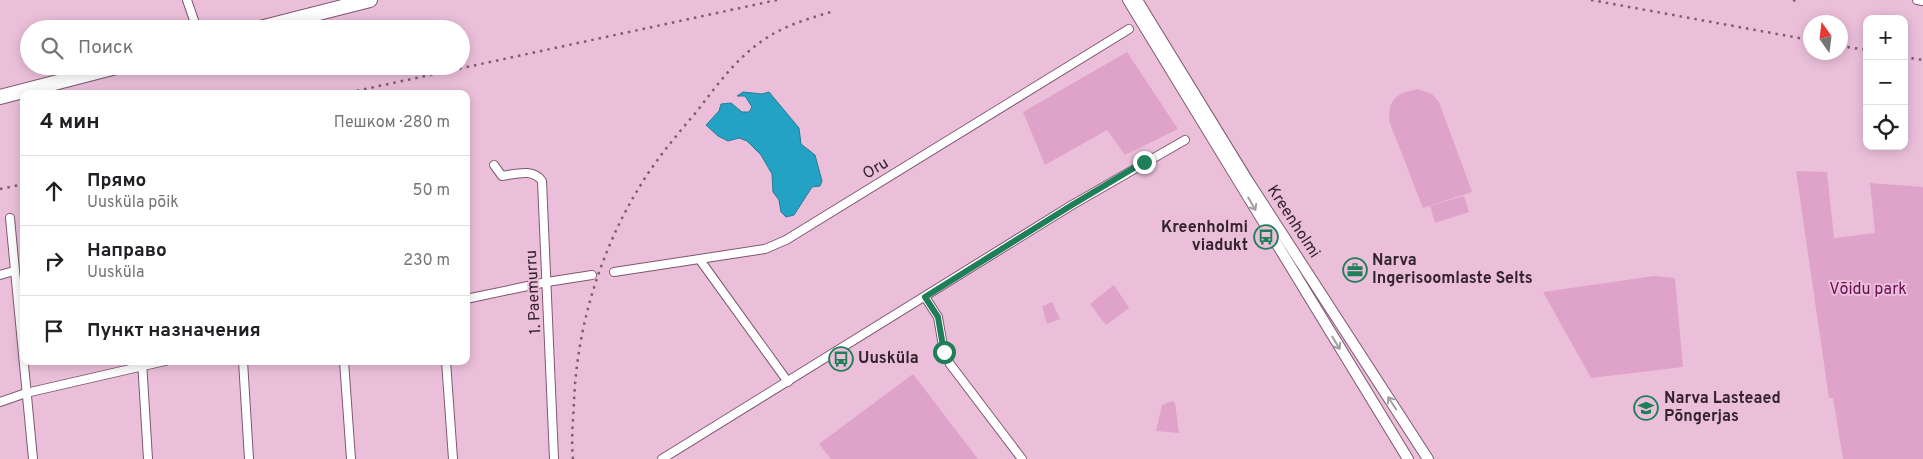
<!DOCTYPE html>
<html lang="ru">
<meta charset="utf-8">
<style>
:root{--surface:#fff;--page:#f6f6f6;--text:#202124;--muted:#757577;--line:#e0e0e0}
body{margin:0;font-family:Overpass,sans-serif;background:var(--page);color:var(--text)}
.controls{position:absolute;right:15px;top:15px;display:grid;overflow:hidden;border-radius:10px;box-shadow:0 2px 12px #0003}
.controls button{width:45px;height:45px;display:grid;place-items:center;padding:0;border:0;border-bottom:1px solid var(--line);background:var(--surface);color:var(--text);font:25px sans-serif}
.compass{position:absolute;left:1803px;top:15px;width:45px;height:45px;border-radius:50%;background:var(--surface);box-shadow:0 2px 12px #0003;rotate:346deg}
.stop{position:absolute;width:15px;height:15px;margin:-11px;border:4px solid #1e7f58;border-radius:50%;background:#fff}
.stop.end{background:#1e7f58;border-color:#fff;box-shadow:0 1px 5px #0008}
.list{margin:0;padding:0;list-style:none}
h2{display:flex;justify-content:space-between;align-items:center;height:65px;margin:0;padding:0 20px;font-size:21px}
h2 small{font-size:16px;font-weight:400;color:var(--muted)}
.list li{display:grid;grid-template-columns:32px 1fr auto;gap:15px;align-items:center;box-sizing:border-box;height:70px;padding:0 20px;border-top:1px solid var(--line)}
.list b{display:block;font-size:19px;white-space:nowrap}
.list p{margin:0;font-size:16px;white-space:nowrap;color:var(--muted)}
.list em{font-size:16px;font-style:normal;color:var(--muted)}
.icon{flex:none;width:28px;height:28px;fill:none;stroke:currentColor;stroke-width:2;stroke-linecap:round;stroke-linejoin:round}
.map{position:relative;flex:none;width:1923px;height:459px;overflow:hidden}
.search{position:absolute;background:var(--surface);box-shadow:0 2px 12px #0003;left:20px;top:20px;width:450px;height:55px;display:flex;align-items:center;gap:12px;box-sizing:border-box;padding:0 18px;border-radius:28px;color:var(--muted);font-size:19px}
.panel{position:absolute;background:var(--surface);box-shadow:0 2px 12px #0003;left:20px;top:90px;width:450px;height:275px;border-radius:10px}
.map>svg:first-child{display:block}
</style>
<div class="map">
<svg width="1923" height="459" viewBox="0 0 1923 459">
<rect width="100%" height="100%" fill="#ebbfda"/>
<!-- green -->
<g fill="#dfa3c9">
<path d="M1127,52L1178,129L1125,155L1107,130L1045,165L1023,112Z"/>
<path d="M1418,89L1432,94L1439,102L1472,192L1423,208L1389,121L1390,106L1395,98L1402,93Z"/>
<path d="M1796,171L1827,172L1834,238L1875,233L1870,183L1923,187V459H1843L1833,398H1829Z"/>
<path d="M1464,196L1469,212L1435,223L1430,206Z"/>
<path d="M1654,276L1675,278L1683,367L1591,378L1543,292Z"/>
<path d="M1114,285L1129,308L1106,325L1090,304Z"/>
<path d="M1052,302L1060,319L1047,324L1042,306Z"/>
<path d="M913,374L978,459H831L819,444Z"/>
<path d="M1172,401L1175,403L1179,433L1156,431L1162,405Z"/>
</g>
<!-- water -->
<path fill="#24a2c3" stroke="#287c96" d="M743,92L762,94L769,92L799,128L801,144L815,155L822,181L820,186L812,187L794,215L786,217L781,212L779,200L773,192L772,174L761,155L747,141L739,138L728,141L718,136L706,125L719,111L721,104L731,103L742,112H749L752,107L745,96H737Z"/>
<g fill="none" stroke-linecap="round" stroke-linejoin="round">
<!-- street casing -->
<g stroke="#7e5870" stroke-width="10">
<g id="street">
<path d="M187,0L197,29"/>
<path d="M1917,0L1923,1"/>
<path d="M494,165L502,176C516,174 533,168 542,181L554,459"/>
<path d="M10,218L33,459"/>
<path d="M700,260L788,382"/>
<path d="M614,272L765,249L786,240L1129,29"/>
<path d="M0,275L14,271"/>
<path d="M925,297L938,317L944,352L950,364L1022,459"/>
<path d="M466,299L547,282L592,275"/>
<path d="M142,361L148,459"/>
<path d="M243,361L249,459"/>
<path d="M344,361L351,459"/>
<path d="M446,361L453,459"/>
<path d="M0,402L26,393L165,361"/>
<path d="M662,459L1072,205L1185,140"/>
</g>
</g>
<!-- secondary casing -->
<g stroke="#7e5870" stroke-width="12">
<g id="secondary">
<path d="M1128,0L1408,459"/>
<path d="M1137,0L1248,181L1428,459"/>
</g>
</g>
<!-- highway casing -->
<g stroke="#7e5870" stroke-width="16">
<g id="highway">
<path d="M256,29L370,0"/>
<path d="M0,97L120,66"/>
</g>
</g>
<!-- street -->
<use href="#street" stroke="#fff" stroke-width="8"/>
<!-- secondary -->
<use href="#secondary" stroke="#fff" stroke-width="10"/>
<!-- highway -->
<use href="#highway" stroke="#fff" stroke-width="14"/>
<!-- rail -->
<g stroke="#7a5f6f" stroke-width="2.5" stroke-dasharray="2.5 5" stroke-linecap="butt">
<path d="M1591,0L1810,40"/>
<path d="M1793,0L1800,2"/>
<path d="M1840,46L1867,50"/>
<path d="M1904,57L1923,60"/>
<path d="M342,94L777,0"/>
<path d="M0,189L24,184"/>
<path d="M573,459C571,441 573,421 574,402C577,322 604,239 649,172C664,150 681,130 698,110C717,85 736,59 762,41C783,26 807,19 831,12"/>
</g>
</g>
<!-- one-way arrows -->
<defs><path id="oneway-shaft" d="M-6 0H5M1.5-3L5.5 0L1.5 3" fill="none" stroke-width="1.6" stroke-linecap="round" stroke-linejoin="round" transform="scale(1.25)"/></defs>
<g stroke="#a39ca0">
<use href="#oneway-shaft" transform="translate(1252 204) rotate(60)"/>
<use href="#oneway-shaft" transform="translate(1336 343) rotate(59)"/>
<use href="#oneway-shaft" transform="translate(1392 403) rotate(-123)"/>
</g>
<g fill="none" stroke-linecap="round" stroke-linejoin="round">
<!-- route -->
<path stroke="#1e7f58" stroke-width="6" d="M944,352L938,317L925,297L1072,205L1144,162"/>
</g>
<!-- icons -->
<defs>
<g id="bus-ring" transform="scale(1.25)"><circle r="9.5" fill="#ebbfda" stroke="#1e7f58" stroke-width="1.5"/><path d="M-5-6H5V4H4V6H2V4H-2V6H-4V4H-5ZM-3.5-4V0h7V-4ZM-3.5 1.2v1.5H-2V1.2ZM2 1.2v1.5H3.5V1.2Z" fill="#1e7f58"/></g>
<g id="office-ring" transform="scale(1.25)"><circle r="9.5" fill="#ebbfda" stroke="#1e7f58" stroke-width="1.5"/><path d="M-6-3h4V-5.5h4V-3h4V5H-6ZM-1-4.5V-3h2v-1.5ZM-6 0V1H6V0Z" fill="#1e7f58"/></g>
<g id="school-ring" transform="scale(1.25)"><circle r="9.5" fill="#ebbfda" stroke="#1e7f58" stroke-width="1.5"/><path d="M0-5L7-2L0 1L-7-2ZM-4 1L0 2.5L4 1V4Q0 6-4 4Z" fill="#1e7f58"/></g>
</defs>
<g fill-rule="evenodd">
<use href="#bus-ring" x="1266" y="237"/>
<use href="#office-ring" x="1355" y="270"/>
<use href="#bus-ring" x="841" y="359"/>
<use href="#school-ring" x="1646" y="408"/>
</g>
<g text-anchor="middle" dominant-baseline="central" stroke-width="4" stroke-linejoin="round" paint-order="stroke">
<!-- street labels -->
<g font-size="16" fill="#33232d" stroke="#ebbfda">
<text transform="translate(876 169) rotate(-31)">Oru</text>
<text transform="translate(1293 222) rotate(57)">Kreenholmi</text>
<text transform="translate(534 292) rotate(-93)">1. Paemurru</text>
</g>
<!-- poi labels -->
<g font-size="16" font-weight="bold" fill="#33232d" stroke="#ebbfda" text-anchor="start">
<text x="1248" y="228" text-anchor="end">Kreenholmi<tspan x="1248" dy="18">viadukt</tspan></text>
<text x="1372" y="261">Narva<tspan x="1372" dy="18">Ingerisoomlaste Selts</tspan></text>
<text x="858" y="359">Uusküla</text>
<text x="1664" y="399">Narva Lasteaed<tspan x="1664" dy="18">Põngerjas</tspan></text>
</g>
<!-- park labels -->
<g font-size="16" fill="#6a0e53" stroke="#ebbfda">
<text x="1868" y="290">Võidu park</text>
</g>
</g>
</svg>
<div class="controls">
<button>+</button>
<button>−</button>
<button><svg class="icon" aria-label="locate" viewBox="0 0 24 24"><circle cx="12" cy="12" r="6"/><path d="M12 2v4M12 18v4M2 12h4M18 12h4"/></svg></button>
</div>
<svg class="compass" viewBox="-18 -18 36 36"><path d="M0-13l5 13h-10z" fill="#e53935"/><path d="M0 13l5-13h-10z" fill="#757577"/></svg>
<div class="stop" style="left:944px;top:352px"></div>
<div class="stop end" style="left:1144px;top:162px"></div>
<div class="search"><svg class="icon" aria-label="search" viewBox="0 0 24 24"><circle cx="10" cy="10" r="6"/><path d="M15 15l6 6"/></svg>Поиск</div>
<section class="panel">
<h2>4 мин<small>Пешком · 280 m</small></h2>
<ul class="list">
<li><svg class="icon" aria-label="ahead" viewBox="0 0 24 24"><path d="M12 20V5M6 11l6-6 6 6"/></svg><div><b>Прямо</b><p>Uusküla põik</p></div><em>50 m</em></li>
<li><svg class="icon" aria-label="right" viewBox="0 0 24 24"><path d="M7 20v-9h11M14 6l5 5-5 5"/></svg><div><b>Направо</b><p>Uusküla</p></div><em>230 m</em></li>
<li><svg class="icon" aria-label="arrive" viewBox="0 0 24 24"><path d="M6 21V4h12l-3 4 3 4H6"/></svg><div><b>Пункт назначения</b></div></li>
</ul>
</section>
</div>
